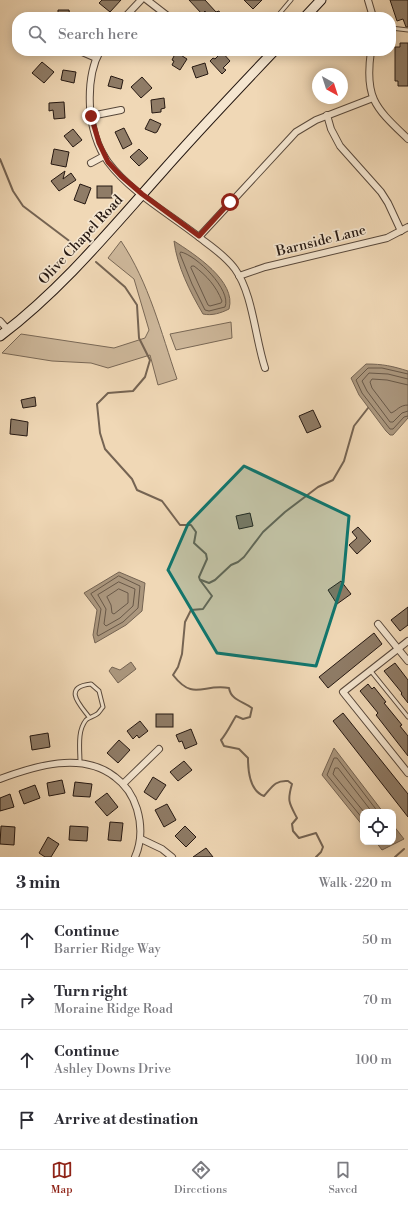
<!DOCTYPE html>
<meta charset="utf-8">
<style>
:root{--surface:#fff;--page:#f2f2f3;--text:#2b2b33;--muted:#7c7c81;--line:#e1e1e2;--accent:#8f2418}
body{margin:0;font-family:"Libre Bodoni",serif;background:var(--page);color:var(--text)}
.controls{position:absolute;right:12px;bottom:12px;display:grid;overflow:hidden;border-radius:8px;box-shadow:0 2px 10px #0003}
.controls button{width:36px;height:36px;display:grid;place-items:center;padding:0;border:0;border-bottom:1px solid var(--line);background:var(--surface);color:var(--text);font:20px sans-serif}
.compass{position:absolute;left:312px;top:68px;width:36px;height:36px;border-radius:50%;background:var(--surface);box-shadow:0 2px 10px #0003;rotate:141deg}
.stop{position:absolute;width:12px;height:12px;margin:-9px;border:3px solid #8f2418;border-radius:50%;background:#fff}
.stop.end{background:#8f2418;border-color:#fff;box-shadow:0 1px 4px #0008}
.list{margin:0;padding:0;list-style:none}
h2{display:flex;justify-content:space-between;align-items:center;height:52px;margin:0;padding:0 16px;font-size:17px}
h2 small{font-size:13px;font-weight:400;color:var(--muted)}
.list li{display:grid;grid-template-columns:26px 1fr auto;gap:12px;align-items:center;box-sizing:border-box;height:60px;padding:0 16px;border-top:1px solid var(--line)}
.list b{display:block;font-size:15px;white-space:nowrap}
.list p{margin:0;font-size:13px;white-space:nowrap;color:var(--muted)}
.list em{font-size:13px;font-style:normal;color:var(--muted)}
.icon{flex:none;width:22px;height:22px;fill:none;stroke:currentColor;stroke-width:2;stroke-linecap:round;stroke-linejoin:round}
.map{position:relative;flex:none;width:408px;height:857px;overflow:hidden}
.search{position:absolute;background:var(--surface);box-shadow:0 2px 10px #0003;left:12px;right:12px;top:12px;height:44px;display:flex;align-items:center;gap:10px;box-sizing:border-box;padding:0 14px;border-radius:16px;color:var(--muted);font-size:15px}
.sheet{height:292px;background:var(--surface)}
nav{display:flex;justify-content:space-around;align-items:center;box-sizing:border-box;height:56px;border-top:1px solid var(--line);background:var(--surface);font-size:11px;color:var(--muted)}
nav a{display:grid;justify-items:center;gap:2px}
nav .on{color:var(--accent)}
.map>svg:first-child{display:block}
</style>
<div class="map">
<svg width="408" height="857" viewBox="0 0 408 857">
<rect width="100%" height="100%" fill="#f0d8b6"/>
<filter id="stains"><feTurbulence type="fractalNoise" baseFrequency=".005" numOctaves="4"/><feColorMatrix values="0 0 0 0 .2 0 0 0 0 .09 0 0 0 0 .02 0 0 0 .5 -.17"/></filter>
<radialGradient id="worn" r=".72"><stop offset=".6" stop-color="#630" stop-opacity="0"/><stop offset="1" stop-color="#630" stop-opacity=".3"/></radialGradient>
<!-- green -->
<g fill="#cdb79a" stroke="#796856">
<path d="M121,241C149,283 161,332 177,379L158,385L150,355L108,368L91,363L52,361L2,353L21,334L114,348L145,338L149,330L134,279L108,258Z"/>
<path d="M231,322L232,338L176,350L170,334Z"/>
</g>
<!-- water -->
<g fill="#ab977e" stroke="#756453">
<path d="M174,241C194,254 237,281 229,309C221,313 212,316 203,314C190,292 177,266 174,241Z"/>
<path d="M366,364C383,364 392,366 408,371V418L393,435H390L386,431L359,395L351,378Z"/>
<path d="M119,572L145,583L142,611L126,625L95,643L93,635L97,610L84,593Z"/>
<path d="M131,662L136,669L118,683L109,671L112,667L120,670Z"/>
<path d="M334,748L383,812H363V826L322,775Z"/>
<path d="M393,825L404,839L382,850L376,842H393Z"/>
</g>
<g fill="none" stroke-linecap="round" stroke-linejoin="round">
<!-- shore -->
<g stroke="#685848" stroke-width="1">
<path d="M181,252C196,255 232,290 225,307L209,311L205,310L192,284L180,254Z"/>
<path d="M192,266H194C207,276 216,286 222,301L221,303L210,306L208,305L191,268Z"/>
<path d="M408,374L382,368H368L356,380L362,393L390,429H393L404,417L408,416"/>
<path d="M408,379L388,374L369,373L362,381L367,391L390,422H393L402,413L408,411"/>
<path d="M408,385L387,380L372,379L370,382L372,388L391,413C397,411 399,405 408,405"/>
<path d="M119,576L140,586L138,608L123,622L98,636L97,634L101,609L91,594Z"/>
<path d="M119,582L135,589L133,606L120,618L106,626L104,624L106,609L98,595Z"/>
<path d="M119,589L128,593V603L114,614L112,613L111,605L107,597Z"/>
<path d="M364,812L333,774L335,768H338L372,812"/>
<path d="M363,819L327,775L334,758H337L378,812"/>
</g>
<!-- stream -->
<g stroke="#756453" stroke-width="2">
<path d="M0,159L13,191L23,206L72,243"/>
<path d="M96,262L125,287L137,305L139,338L150,360L145,377L133,391L108,393L97,404L100,433L105,449L132,479L137,490L162,501L180,525H191L196,532L194,543L206,554L207,559L199,577L200,580L212,596L203,609L191,610L185,622L182,654L178,667L173,675C194,702 203,683 229,688C231,700 242,701 252,708L250,717L243,719L236,716C231,724 227,733 221,740L224,746L239,749L248,758C248,771 250,791 264,796C272,787 275,780 288,781L292,784C287,801 289,803 297,818L292,824L293,831L299,838L316,833L323,847L321,852L316,857"/>
<path d="M201,580L209,583L215,580L231,565L238,562L244,557L263,532L285,512L318,487L333,480L344,461L354,426L368,408"/>
<path d="M395,857L404,849"/>
</g>
</g>
<!-- building -->
<g fill="#8f7c67" stroke="#251812">
<path d="M102,0H121L110,12L99,3Z"/>
<path d="M189,0H205L216,12L219,11L222,17H209L205,11L202,14Z"/>
<path d="M244,0H262L253,9Z"/>
<path d="M390,0H408V27H406L403,19L397,21Z"/>
<path d="M58,10H69L70,17H58Z"/>
<path d="M400,43H408V86H398V81H395V47H400Z"/>
<path d="M176,52L187,59L180,70L172,65L174,61L172,60Z"/>
<path d="M222,52L230,61L223,68L226,70L222,74L210,61L213,58L215,59Z"/>
<path d="M42,62L54,72L44,83L32,73Z"/>
<path d="M205,63L208,74L196,78L192,67Z"/>
<path d="M63,70L76,72L74,83L61,80Z"/>
<path d="M111,76L123,80L121,89L108,86Z"/>
<path d="M142,77L152,88L141,98L131,87Z"/>
<path d="M164,98L165,108L161,109V112L152,113L151,100Z"/>
<path d="M64,102L65,118L54,119L53,110L49,111V103Z"/>
<path d="M150,119L161,124L157,132L155,133L145,129Z"/>
<path d="M124,128L132,144L123,149L115,132Z"/>
<path d="M73,129L82,140L73,147L64,136Z"/>
<path d="M54,149L69,152L66,167L51,164Z"/>
<path d="M139,149L148,158L139,166L130,157Z"/>
<path d="M65,171L63,179L71,173L76,180L59,191L51,181Z"/>
<path d="M80,184L91,188L85,204L74,200Z"/>
<rect x="97" y="186" width="15" height="12"/>
<path d="M35,397L36,406L23,408L21,400Z"/>
<path d="M313,410L321,427L307,433L299,416Z"/>
<path d="M11,419L28,422L27,436L10,434Z"/>
<path d="M250,513L253,526L239,529L236,516Z"/>
<path d="M358,527L371,541L357,554L349,545L357,538L352,532Z"/>
<path d="M341,581L351,594L337,604L328,590Z"/>
<path d="M408,607V625L400,631L391,620Z"/>
<path d="M374,633L382,644L328,688L319,677Z"/>
<path d="M395,663L408,680V703L401,694L402,693L384,671Z"/>
<path d="M368,684L372,689L374,687L386,702L384,703L402,725L400,726L408,736V756L376,715L378,713L360,691Z"/>
<path d="M343,713L408,794V817L333,721Z"/>
<rect x="156" y="714" width="17" height="13"/>
<path d="M140,721L148,731L139,738L137,735L133,739L127,731Z"/>
<path d="M191,729L197,744L185,749L182,741L179,742L176,735Z"/>
<path d="M48,733L50,747L32,750L30,736Z"/>
<path d="M119,740L130,750L118,763L107,753Z"/>
<path d="M184,761L192,770L178,781L170,772Z"/>
<path d="M153,777L166,785L156,800L144,792Z"/>
<path d="M62,780L65,793L49,796L47,783Z"/>
<path d="M75,782L92,784L90,797L73,796Z"/>
<path d="M35,785L40,798L24,804L19,791Z"/>
<path d="M107,793L118,807L107,816L95,802Z"/>
<path d="M10,794L14,807L0,811V798Z"/>
<path d="M167,804L176,820L164,827L155,810Z"/>
<path d="M110,822L123,823L121,841L108,840Z"/>
<path d="M1,826L15,827L14,845L0,844Z"/>
<path d="M70,826L88,827L87,841L69,840Z"/>
<path d="M185,826L196,837L186,847L175,836Z"/>
<path d="M48,837L59,844L51,857H45L39,853Z"/>
<path d="M206,848L213,857H193Z"/>
</g>
<g fill="none" stroke-linecap="round" stroke-linejoin="round">
<!-- service casing -->
<g stroke="#58483b" stroke-width="5">
<g id="service">
<path d="M282,17L280,13L291,0"/>
<path d="M391,28L408,30"/>
<path d="M370,670L408,717"/>
<path d="M80,763C80,749 77,731 86,720C89,717 93,717 97,714C99,713 101,709 103,707L99,691L91,684C62,687 80,705 89,717"/>
</g>
</g>
<!-- minor casing -->
<g stroke="#58483b" stroke-width="8">
<g id="minor">
<path d="M147,0L169,17"/>
<path d="M368,0L373,17"/>
<path d="M125,17L141,0"/>
<path d="M80,51L96,58"/>
<path d="M100,51C91,67 89,88 90,107C91,125 97,147 108,162C131,193 173,216 204,241C215,249 227,258 235,269C253,294 255,338 265,368"/>
<path d="M371,51C364,99 376,108 408,139"/>
<path d="M327,115L331,129L340,146L381,192L388,203L401,231"/>
<path d="M91,116L121,110"/>
<path d="M91,163L104,156"/>
<path d="M199,237L296,132L316,120L373,98"/>
<path d="M239,276L265,267L387,238L408,227"/>
<path d="M0,321L8,330"/>
<path d="M378,624L408,661"/>
<path d="M408,641L343,692L408,773"/>
<path d="M0,779C35,766 82,751 115,777C126,785 133,796 137,809C142,826 142,841 135,857"/>
<path d="M123,784L159,749"/>
<path d="M141,839L162,849L172,857"/>
</g>
</g>
<!-- secondary casing -->
<g stroke="#251812" stroke-width="11">
<g id="secondary">
<path d="M305,17L321,0"/>
<path d="M0,336C62,289 111,229 162,172C198,131 236,91 274,51"/>
</g>
</g>
<!-- service -->
<use href="#service" stroke="#f5e6d0" stroke-width="3"/>
<!-- minor -->
<use href="#minor" stroke="#f5e6d0" stroke-width="6"/>
<!-- secondary -->
<use href="#secondary" stroke="#f5e6d0" stroke-width="9"/>
</g>
<g fill="none" stroke-linecap="round" stroke-linejoin="round">
<!-- route -->
<path stroke="#8f2418" stroke-width="5" d="M91,116L99,143L108,162L121,176L142,194L199,236L230,202"/>
</g>
<!-- marked area -->
<path fill="#0f766e" fill-opacity="0.2" stroke="#0f766e" stroke-width="3" stroke-linejoin="round" d="M244,466L349,516L343,582L316,666L217,653L168,570L188,524Z"/>
<g text-anchor="middle" dominant-baseline="central" stroke-width="3.5" stroke-linejoin="round" paint-order="stroke">
<!-- street labels -->
<g font-size="14" fill="#251812" stroke="#f5e6d0">
<text transform="translate(81 240) rotate(-47)">Olive Chapel Road</text>
<text transform="translate(321 241) rotate(-14)">Barnside Lane</text>
</g>
</g>
<rect width="100%" height="100%" filter="url(#stains)"/>
<rect width="100%" height="100%" fill="url(#worn)"/>
</svg>
<div class="controls">
<button><svg class="icon" aria-label="locate" viewBox="0 0 24 24"><circle cx="12" cy="12" r="6"/><path d="M12 2v4M12 18v4M2 12h4M18 12h4"/></svg></button>
</div>
<svg class="compass" viewBox="-18 -18 36 36"><path d="M0-13l5 13h-10z" fill="#e53935"/><path d="M0 13l5-13h-10z" fill="#7c7c81"/></svg>
<div class="stop" style="left:230px;top:202px"></div>
<div class="stop end" style="left:91px;top:116px"></div>
<div class="search"><svg class="icon" aria-label="search" viewBox="0 0 24 24"><circle cx="10" cy="10" r="6"/><path d="M15 15l6 6"/></svg>Search here</div>
</div>
<section class="sheet">
<h2>3 min<small>Walk · 220 m</small></h2>
<ul class="list">
<li><svg class="icon" aria-label="ahead" viewBox="0 0 24 24"><path d="M12 20V5M6 11l6-6 6 6"/></svg><div><b>Continue</b><p>Barrier Ridge Way</p></div><em>50 m</em></li>
<li><svg class="icon" aria-label="right" viewBox="0 0 24 24"><path d="M7 20v-9h11M14 6l5 5-5 5"/></svg><div><b>Turn right</b><p>Moraine Ridge Road</p></div><em>70 m</em></li>
<li><svg class="icon" aria-label="ahead" viewBox="0 0 24 24"><path d="M12 20V5M6 11l6-6 6 6"/></svg><div><b>Continue</b><p>Ashley Downs Drive</p></div><em>100 m</em></li>
<li><svg class="icon" aria-label="arrive" viewBox="0 0 24 24"><path d="M6 21V4h12l-3 4 3 4H6"/></svg><div><b>Arrive at destination</b></div></li>
</ul>
</section>
<nav>
<a class="on"><svg class="icon" aria-label="map" viewBox="0 0 24 24"><path d="M3 6l6-2 6 2 6-2v14l-6 2-6-2-6 2zM9 4v14M15 6v14"/></svg>Map</a>
<a><svg class="icon" aria-label="directions" viewBox="0 0 24 24"><path d="M12 3l9 9-9 9-9-9zM9 14v-3h6M13 9l2 2-2 2"/></svg>Directions</a>
<a><svg class="icon" aria-label="saved" viewBox="0 0 24 24"><path d="M7 4h10v16l-5-4-5 4z"/></svg>Saved</a>
</nav>
